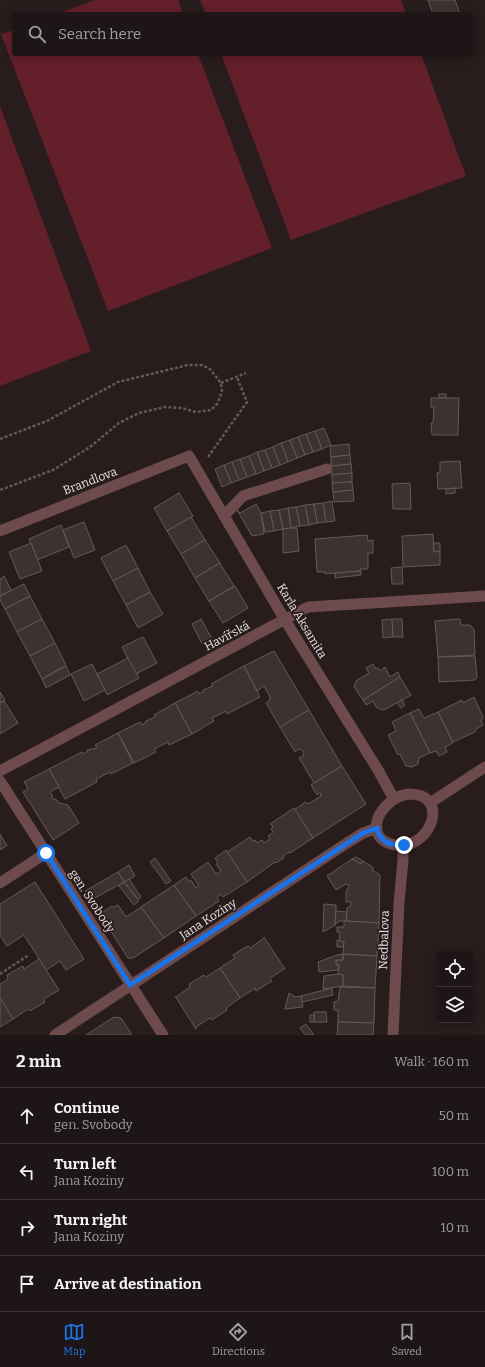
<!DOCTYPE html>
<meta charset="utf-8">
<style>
:root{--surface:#1e1516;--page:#2b2223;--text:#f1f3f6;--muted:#a19fa1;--line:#3c3435;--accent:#1a73e8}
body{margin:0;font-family:Bitter,serif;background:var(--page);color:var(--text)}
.controls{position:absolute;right:12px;bottom:12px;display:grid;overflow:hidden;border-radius:4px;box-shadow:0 2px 10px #0003}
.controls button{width:36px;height:36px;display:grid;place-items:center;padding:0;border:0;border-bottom:1px solid var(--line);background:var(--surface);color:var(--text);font:20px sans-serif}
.stop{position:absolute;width:12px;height:12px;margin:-9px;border:3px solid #1a73e8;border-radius:50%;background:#fff}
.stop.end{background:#1a73e8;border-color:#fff;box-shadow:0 1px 4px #0008}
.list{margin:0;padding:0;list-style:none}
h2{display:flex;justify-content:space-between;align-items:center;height:52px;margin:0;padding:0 16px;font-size:17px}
h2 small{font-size:13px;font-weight:400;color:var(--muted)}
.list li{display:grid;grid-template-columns:26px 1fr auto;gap:12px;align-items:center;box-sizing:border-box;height:56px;padding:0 16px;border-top:1px solid var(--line)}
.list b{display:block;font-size:15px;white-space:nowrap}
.list p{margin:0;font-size:13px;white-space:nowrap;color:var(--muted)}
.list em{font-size:13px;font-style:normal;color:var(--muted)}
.icon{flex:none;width:22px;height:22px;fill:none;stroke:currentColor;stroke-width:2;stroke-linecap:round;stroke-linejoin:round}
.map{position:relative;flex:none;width:485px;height:1035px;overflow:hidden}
.search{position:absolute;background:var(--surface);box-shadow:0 2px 10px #0003;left:12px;right:12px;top:12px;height:44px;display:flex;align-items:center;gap:10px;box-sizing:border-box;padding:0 14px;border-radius:4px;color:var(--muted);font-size:15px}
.sheet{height:276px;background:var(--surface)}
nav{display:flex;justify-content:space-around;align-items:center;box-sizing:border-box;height:56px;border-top:1px solid var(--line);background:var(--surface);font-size:11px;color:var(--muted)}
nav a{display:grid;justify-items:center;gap:2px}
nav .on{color:var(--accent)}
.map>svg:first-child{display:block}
</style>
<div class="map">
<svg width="485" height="1035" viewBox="0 0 485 1035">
<rect width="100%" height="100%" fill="#281c1d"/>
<!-- green -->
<g fill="#631f2a">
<path d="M95,0H178L183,14H57Z"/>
<path d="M200,0H401L406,14H206Z"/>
<path d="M14,30V54H198L272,248L108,311L1,34Z"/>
<path d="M221,54H421L466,176L291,240Z"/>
<path d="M0,106L91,351L0,386Z"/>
</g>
<!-- building -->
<g fill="#3e3132" stroke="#665859">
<path d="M428,0H455L460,14H433Z"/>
<rect x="439" y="394" width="7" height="4"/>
<path d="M431,398H459L458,435H432L431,423H433L434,407H431Z"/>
<path d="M324,428L331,445L322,449L315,431Z"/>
<path d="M315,431L322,449L313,452L306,434Z"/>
<path d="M306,434L313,452L305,455L298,437Z"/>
<path d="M298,437L305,455L297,458L290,440Z"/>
<path d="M290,440L297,458L288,462L281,443Z"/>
<path d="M281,443L288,462L280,465L273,447Z"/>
<path d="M349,444L350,455L331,457L330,446Z"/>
<path d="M273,447L280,465L272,468L265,450Z"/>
<path d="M265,450L272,468L264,471L257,452Z"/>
<path d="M257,452L264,471L256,474L249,456Z"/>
<path d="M350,455L351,464L331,466V457Z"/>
<path d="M249,456L256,474L247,477L240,459Z"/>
<path d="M240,459L247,477L239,480L232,462Z"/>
<path d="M460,461L462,488L438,489L437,473L440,472V462Z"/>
<path d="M232,462L239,480L231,483L224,465Z"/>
<path d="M351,464L352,473L332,475L331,466Z"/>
<path d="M224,465L231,483L222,487L215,469Z"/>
<path d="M352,473V482L332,483V475Z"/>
<path d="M352,482L353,490L333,492L332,483Z"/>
<path d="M410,483L411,509H393L392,484Z"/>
<path d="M455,488V493L446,494V489Z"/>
<path d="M353,490L354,501L334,502L333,492Z"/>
<path d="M179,493L193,516L167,531L154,508Z"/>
<path d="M332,501L335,521L326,522L323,503Z"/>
<path d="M323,503L326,522L317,523L314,504Z"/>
<path d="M256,504L261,513L264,534L252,536L237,510L240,513Z"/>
<path d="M314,504L317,523L309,525L305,505Z"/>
<path d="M305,505L309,525L300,526L296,507Z"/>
<path d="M296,507L300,526L291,528L288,508Z"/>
<path d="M288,508L291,528L283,529L279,510Z"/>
<path d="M279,510L283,529L274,531L270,511Z"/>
<path d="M270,511L274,531L265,532L261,513Z"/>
<path d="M191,517L205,540L181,554L167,531Z"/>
<path d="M84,522L95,550L74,558L63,530Z"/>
<path d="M61,525L69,547L37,560L29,539Z"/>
<path d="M291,528H297L299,551L283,553V529Z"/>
<path d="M433,534L434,552L440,551V565L403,567L402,536Z"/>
<path d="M367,535L368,541L373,540V553H368V569H360L361,571L325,574V572H317L315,539Z"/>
<path d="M205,540L220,563L195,578L181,554Z"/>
<path d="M31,543L42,571L20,579L9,552Z"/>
<path d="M433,543H440V551L434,552Z"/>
<path d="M126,545L138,568L113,581L101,558Z"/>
<path d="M220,563L234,586L209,601L195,578Z"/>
<path d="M402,567L403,584H392L391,568Z"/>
<path d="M138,568L150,592L126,605L113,581Z"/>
<path d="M361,571V575L335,578V573Z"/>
<path d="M4,576L11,590L0,596V579Z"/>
<path d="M24,584L30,596L5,609L0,600V596Z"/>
<path d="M235,586L248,608L223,623L209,601Z"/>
<path d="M150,592L163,614L138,628L126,605Z"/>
<path d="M30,596L42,619L17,632L5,609Z"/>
<path d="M42,619L55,643L30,656L17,632Z"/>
<path d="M201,619L212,639L202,644L192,624Z"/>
<path d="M392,619L393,637L383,638L382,620Z"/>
<path d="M392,619H402L403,637H393Z"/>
<path d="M460,619L461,625H470L474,629L475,655L438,657L435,621Z"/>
<path d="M143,637L157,663L136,674L122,647Z"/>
<path d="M55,643L66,665L42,679L30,656Z"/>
<path d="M274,651L309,710L280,727L266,703L270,700V697L264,686L257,691L244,666Z"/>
<path d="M475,656L477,677L475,680L439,682L438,657Z"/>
<path d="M128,658L139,678L107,695L97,674Z"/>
<path d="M92,664L105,690L84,701L71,674Z"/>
<path d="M373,664L376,669L378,668L380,671L385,667L390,677L398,672L400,677L363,700L354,687L356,681L369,673L366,668Z"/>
<path d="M66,666L70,675L46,688L42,679Z"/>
<path d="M244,666L260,697L227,714L226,711L212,718L214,721L192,734L175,703L198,691L199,694L203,692V690L213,686L211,684Z"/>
<path d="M400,677L411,695L384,710L377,708L373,701L366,705L363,700Z"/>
<path d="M0,692L5,700L0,703Z"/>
<path d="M474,697L482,715L483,718L481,721L483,725L476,729L475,732L453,742L438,712L462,700L463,703Z"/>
<path d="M402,700L405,705L401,708L397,703Z"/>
<path d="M4,701L18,723L0,734V703Z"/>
<path d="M175,703L192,734L169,745L168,742L154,749L156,752L134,763L118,733L140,722L142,725L145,723L146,721L155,717L154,715Z"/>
<path d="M419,709L424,718L438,712L453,743L445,747L447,752L439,756L436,751L430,753L410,713Z"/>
<path d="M309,710L342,766L314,783L299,758L303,756L304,753L302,750L299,749L295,752L280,727Z"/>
<path d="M410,713L430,753L419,758L418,764L412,767L406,766L400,754L398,755L388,735L396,731L392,722Z"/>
<path d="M118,733L133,763L111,774L110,772L96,779L97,782L65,799L49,769L82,752L83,754L87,752V750L97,748L95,745Z"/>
<path d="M342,766L366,804L313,838L294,810L306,802L308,804L321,796L320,793L317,795L311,785Z"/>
<path d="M49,769L59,787L50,792L53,796L51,798L57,800L59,803L68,805L79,823L53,840L23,792L28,789L24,782Z"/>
<path d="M294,808L313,838L290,853L289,852L283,856L284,858L276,863L275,862L247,882L227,852L250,837L253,841L255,840L257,843L262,840L264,843L270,839L268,836L273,832L271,829L273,827L270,824Z"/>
<path d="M0,834L7,846H6L0,850Z"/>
<path d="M226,850L247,882L223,897L221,894L217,897L219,901L196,916L174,885L186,877L189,882L191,880L196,888L199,886L191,874L208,862L216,874L221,871L216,864L218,863L215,858Z"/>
<path d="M356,857L363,861L361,864L352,859Z"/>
<path d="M155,858L171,881L166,884L150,862Z"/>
<path d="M352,859L361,864L363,861L374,868L372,870L380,875L379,923L346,921L347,908L350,907L351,902H346V892L349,886L346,884L336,890L327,876Z"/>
<path d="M129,865L135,876L124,882L118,872Z"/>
<path d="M118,872L124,882L91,900L85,891Z"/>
<path d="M129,879L141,897L138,899L124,882Z"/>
<path d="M35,882L84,959L66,970L60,961L46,970L24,935L7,946L0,935V904Z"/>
<path d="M124,882L139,901L134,905L119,886Z"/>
<path d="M174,885L196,916L164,938L141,907Z"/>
<path d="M324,904L336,905V911L335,925L323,932Z"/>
<path d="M118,905L126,917L141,907L164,938L133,958H128L100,914L112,906L113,907Z"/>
<path d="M336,911L347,912L346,921H339L335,925Z"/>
<path d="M344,921L379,923L377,956L343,954L344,942L339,941L340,932H337V927H344Z"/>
<path d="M264,937L285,969H284L270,978L272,981L256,991L255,988L240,998L220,968L235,958L233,955L241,950L248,946L250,948L264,938Z"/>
<path d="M337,940L344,942L343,947H337Z"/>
<path d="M343,954L377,956L375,988L343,986V975L338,974L339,965H336V960H343Z"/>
<path d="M343,954V960H336V965H339L338,970L319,972L318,962L337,955Z"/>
<path d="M39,959L59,990L44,999L45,1002L30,1011L28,1009L13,1019L0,998V984L8,979L7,975L23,966L24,969Z"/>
<path d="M220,968L240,998L226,1008L227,1010L212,1020L210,1018L196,1027V1029L175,996L176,997L190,987L189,984L204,975L206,977Z"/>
<path d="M338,974L343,975V986L323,989L324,976Z"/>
<path d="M340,987L375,988L374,1023L338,1022V1010H334V1002L338,1001Z"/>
<path d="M332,988L333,995L302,1002L301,996Z"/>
<path d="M289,993L295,997L301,996L303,1007L285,1009Z"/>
<path d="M0,998L13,1019L0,1027Z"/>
<path d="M314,1012H326L327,1022H314Z"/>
<rect x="310" y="1015" width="4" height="7"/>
<path d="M114,1017L121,1018L132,1035H86Z"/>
<path d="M338,1022L374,1023L373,1035H337Z"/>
<path d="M306,1024L314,1035H305L300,1028Z"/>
</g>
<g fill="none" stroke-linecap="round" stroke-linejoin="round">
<!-- path -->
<g stroke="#635959" stroke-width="2.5" stroke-dasharray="3 2" stroke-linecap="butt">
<path d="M221,383L246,373"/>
<path d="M0,439L47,421L118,382L188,365H202L210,369L221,383L222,392L217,404L211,410L196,412L182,408L165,407L139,413L119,423L90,447L53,470L0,490"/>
<path d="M208,457L247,402L237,377"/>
<path d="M0,974L29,955"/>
</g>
<!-- service -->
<g stroke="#6d4a4c" stroke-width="11">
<path d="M224,516L243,496L327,469"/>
<path d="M0,883L46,853"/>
</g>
<!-- minor -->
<g stroke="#6d4a4c" stroke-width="11">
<path d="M0,531L189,456L285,620L378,770L394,799"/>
<path d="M0,771L308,607L485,596"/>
<path d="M0,781L163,1035"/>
<path d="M409,794C454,794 428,856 391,844C361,835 382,797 409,794Z"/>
<path d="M430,803L485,767"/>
<path d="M55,1035L347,843L363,833L377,828"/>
<path d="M393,1035L399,903L403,860V845"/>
</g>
</g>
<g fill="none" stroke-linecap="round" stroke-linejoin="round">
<!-- route -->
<path stroke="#1a73e8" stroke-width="5" d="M46,853L130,985L363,833L377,828C380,842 391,846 404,845"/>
</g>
<g text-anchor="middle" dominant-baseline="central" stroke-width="3.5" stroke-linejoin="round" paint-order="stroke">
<!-- street labels -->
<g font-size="12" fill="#e7dfdf" stroke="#281c1d">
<text transform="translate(90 481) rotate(-21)">Brandlova</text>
<text transform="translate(302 621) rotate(59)">Karla Aksamita</text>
<text transform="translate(227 636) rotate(-28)">Havířská</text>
<text transform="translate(92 901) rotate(57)">gen. Svobody</text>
<text transform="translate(208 919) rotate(-33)">Jana Koziny</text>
<text transform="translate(384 940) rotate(-88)">Nedbalova</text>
</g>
</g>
</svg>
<div class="controls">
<button><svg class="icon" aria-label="locate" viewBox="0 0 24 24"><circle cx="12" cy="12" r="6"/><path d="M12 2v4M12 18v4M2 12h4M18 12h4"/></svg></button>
<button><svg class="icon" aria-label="layers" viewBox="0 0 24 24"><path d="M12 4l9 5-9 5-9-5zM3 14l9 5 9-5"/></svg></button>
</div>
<div class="stop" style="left:46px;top:853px"></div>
<div class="stop end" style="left:404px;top:845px"></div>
<div class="search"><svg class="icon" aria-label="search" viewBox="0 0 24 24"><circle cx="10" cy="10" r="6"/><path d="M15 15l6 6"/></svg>Search here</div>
</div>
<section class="sheet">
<h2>2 min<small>Walk · 160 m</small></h2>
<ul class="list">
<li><svg class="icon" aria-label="ahead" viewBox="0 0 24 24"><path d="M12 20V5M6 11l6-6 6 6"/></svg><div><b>Continue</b><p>gen. Svobody</p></div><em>50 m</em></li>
<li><svg class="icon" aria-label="left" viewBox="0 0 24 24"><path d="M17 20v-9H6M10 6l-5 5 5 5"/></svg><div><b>Turn left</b><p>Jana Koziny</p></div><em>100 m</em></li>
<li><svg class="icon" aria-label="right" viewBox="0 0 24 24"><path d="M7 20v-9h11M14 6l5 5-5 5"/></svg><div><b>Turn right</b><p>Jana Koziny</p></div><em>10 m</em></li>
<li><svg class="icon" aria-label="arrive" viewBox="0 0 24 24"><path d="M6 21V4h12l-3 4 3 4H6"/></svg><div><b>Arrive at destination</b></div></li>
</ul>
</section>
<nav>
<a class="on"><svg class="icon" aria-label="map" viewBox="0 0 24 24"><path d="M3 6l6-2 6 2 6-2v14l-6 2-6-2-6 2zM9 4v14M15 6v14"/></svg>Map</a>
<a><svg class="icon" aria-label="directions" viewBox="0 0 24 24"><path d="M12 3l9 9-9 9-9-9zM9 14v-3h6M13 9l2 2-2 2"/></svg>Directions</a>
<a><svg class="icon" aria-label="saved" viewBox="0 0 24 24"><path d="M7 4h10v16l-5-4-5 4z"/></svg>Saved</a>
</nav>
